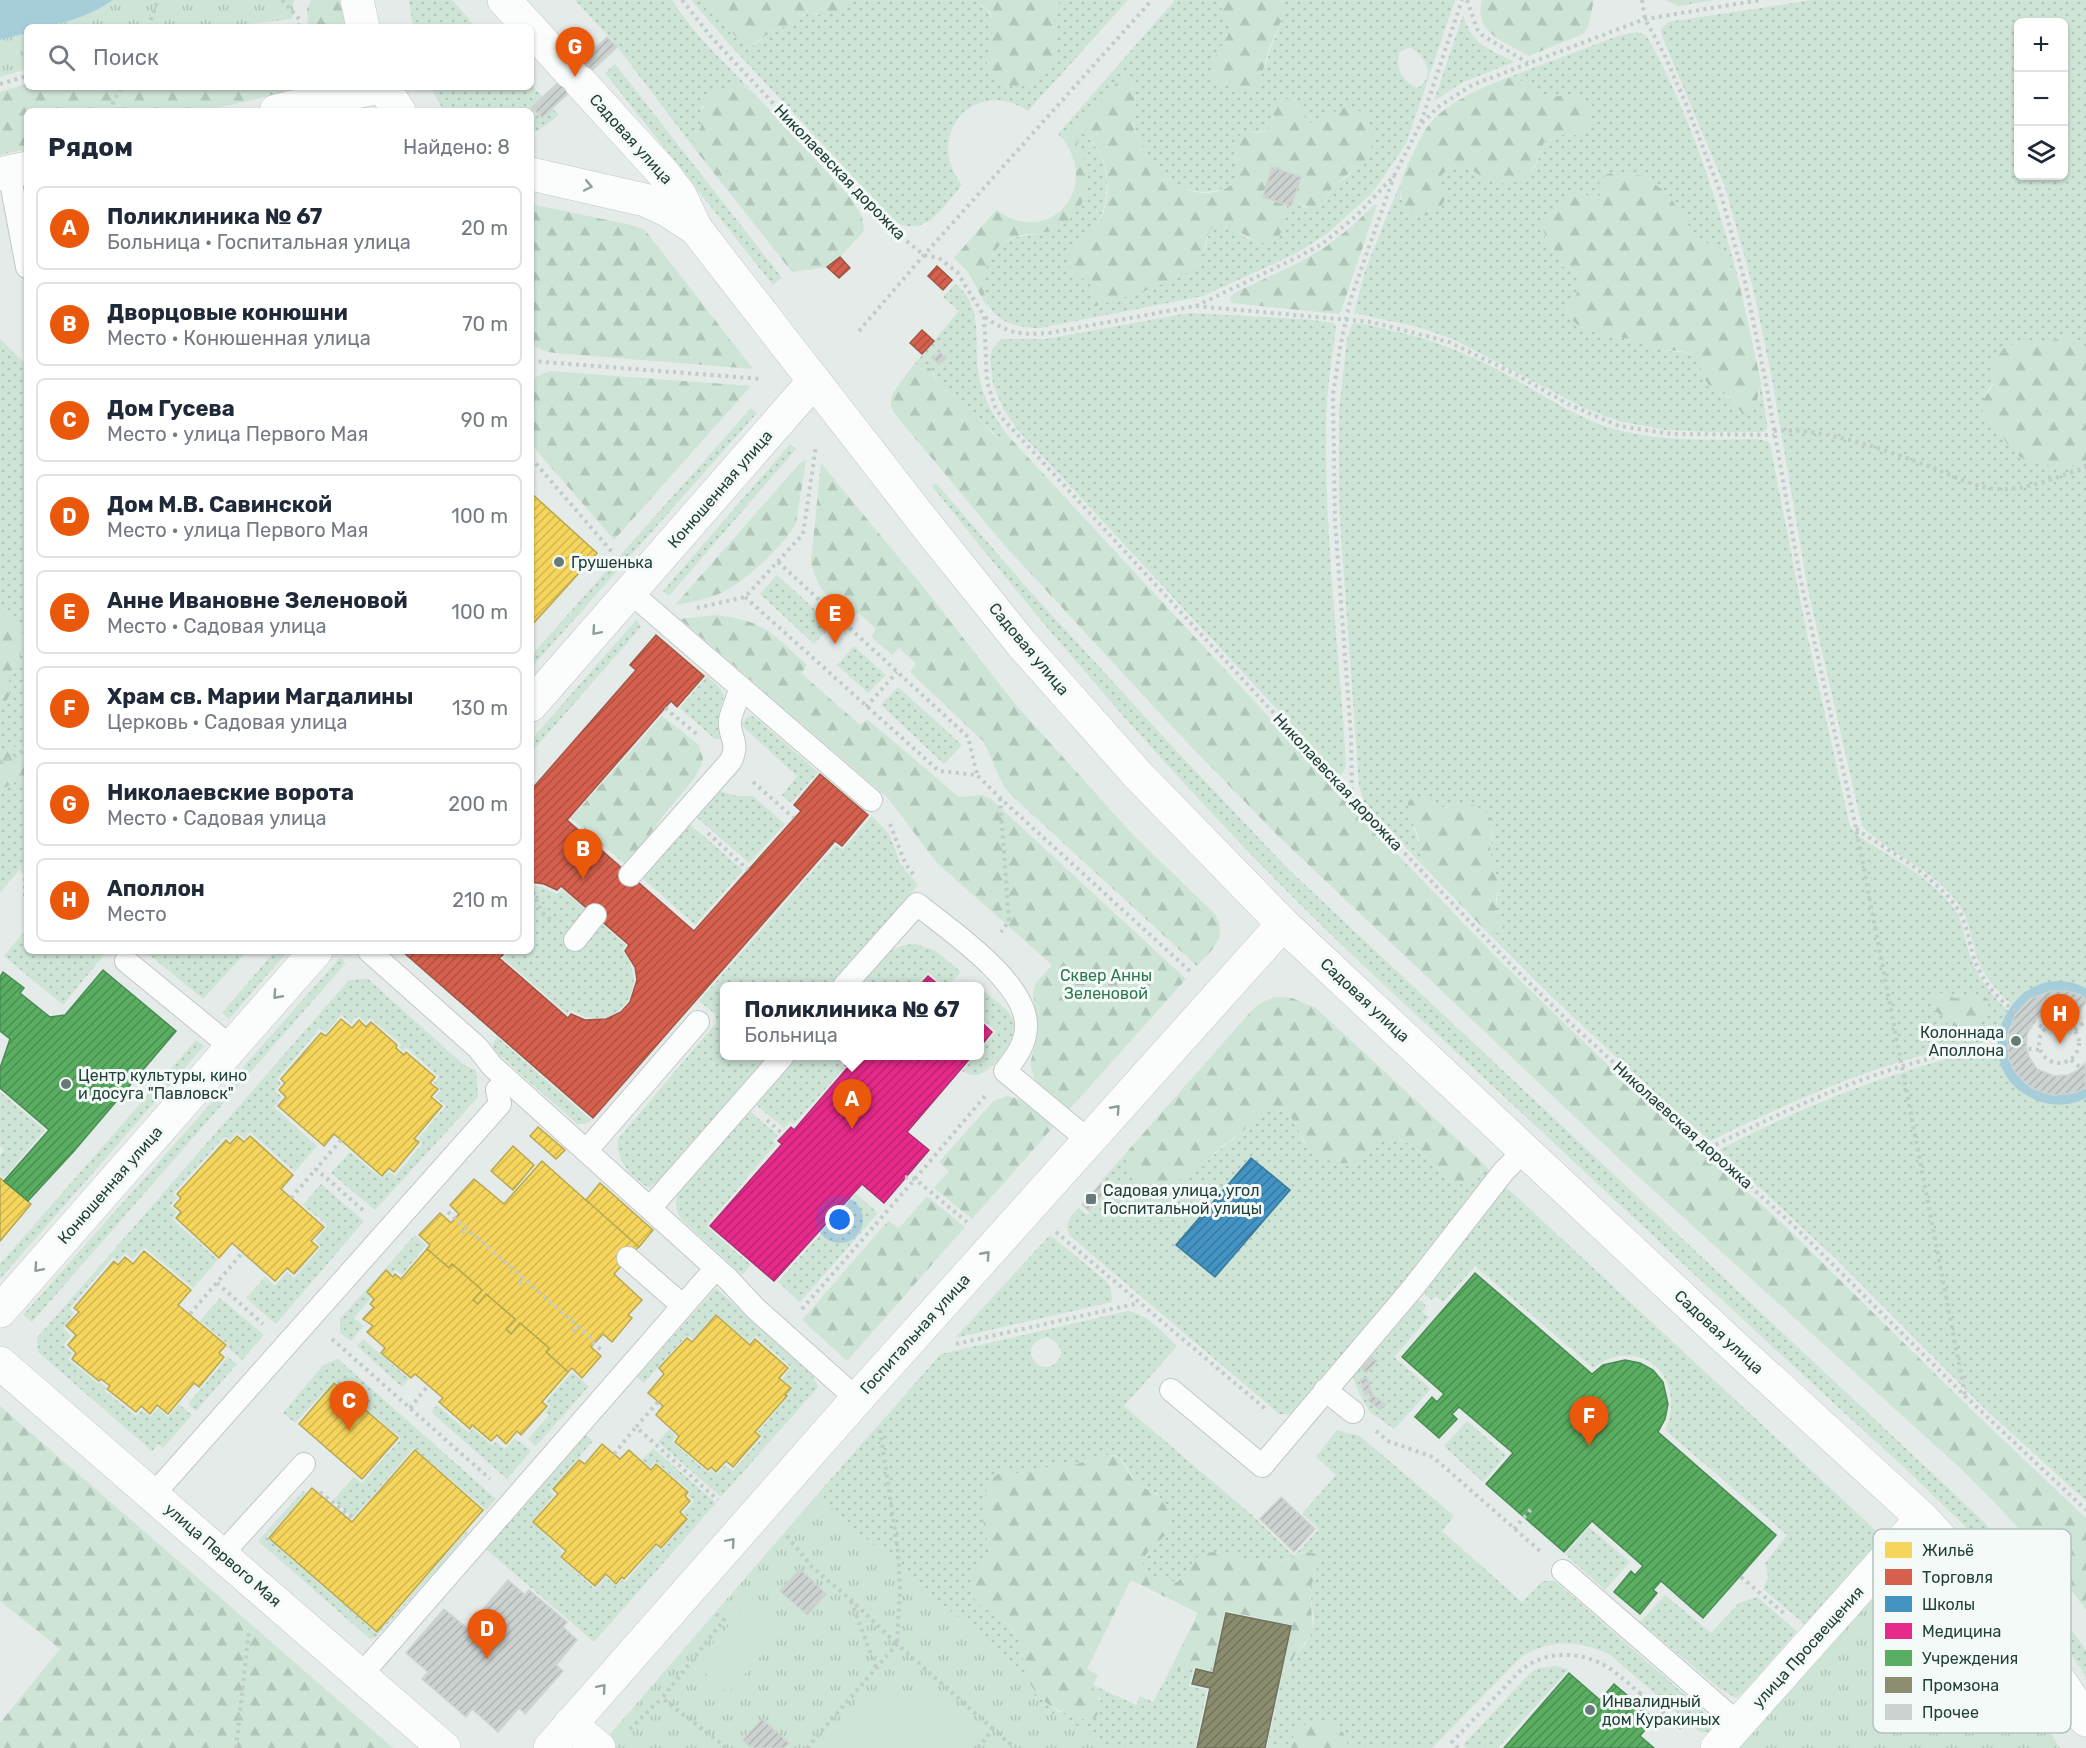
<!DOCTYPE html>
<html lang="ru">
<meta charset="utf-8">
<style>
:root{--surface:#fff;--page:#f2f2f3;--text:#1f2937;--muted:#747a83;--line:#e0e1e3;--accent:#ea580c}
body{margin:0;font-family:Rubik,sans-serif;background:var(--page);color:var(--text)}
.controls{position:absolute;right:18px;top:18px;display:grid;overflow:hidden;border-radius:9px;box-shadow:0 2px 4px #0004}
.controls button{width:54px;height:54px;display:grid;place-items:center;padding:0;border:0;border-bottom:2px solid var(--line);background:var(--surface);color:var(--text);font:30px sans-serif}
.you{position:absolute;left:840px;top:1220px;width:21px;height:21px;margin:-15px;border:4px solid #fff;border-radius:50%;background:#1a73e8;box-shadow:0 0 0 9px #1a73e833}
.badge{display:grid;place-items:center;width:39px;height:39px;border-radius:50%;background:var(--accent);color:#fff;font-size:20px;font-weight:700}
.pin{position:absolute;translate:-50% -50px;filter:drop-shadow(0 2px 3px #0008)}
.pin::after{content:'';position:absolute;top:32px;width:21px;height:18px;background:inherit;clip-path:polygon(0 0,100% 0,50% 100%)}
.popup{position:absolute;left:720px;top:982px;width:264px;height:78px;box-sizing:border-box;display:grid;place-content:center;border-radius:9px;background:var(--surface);filter:drop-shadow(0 2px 4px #0005);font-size:20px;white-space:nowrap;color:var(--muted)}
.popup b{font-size:22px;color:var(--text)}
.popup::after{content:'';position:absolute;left:50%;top:100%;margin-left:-12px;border:12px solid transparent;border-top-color:var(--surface)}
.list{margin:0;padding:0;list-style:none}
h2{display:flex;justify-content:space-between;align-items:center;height:78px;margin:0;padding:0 24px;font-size:26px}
h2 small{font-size:20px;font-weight:400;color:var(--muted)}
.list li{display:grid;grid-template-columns:39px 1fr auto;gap:18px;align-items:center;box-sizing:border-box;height:84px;margin:0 12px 12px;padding:0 12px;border:2px solid var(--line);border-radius:9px}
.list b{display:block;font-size:22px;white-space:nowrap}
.list p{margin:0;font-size:20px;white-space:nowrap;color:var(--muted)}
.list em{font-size:20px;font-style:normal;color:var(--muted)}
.icon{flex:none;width:33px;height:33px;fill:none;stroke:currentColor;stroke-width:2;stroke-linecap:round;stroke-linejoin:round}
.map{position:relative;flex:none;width:2086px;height:1748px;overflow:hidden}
.search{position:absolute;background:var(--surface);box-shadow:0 2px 4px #0004;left:24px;top:24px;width:510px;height:66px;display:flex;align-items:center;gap:15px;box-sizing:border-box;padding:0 21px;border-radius:9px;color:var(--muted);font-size:22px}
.panel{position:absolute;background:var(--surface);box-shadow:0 2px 4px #0004;left:24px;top:108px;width:510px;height:846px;border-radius:9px}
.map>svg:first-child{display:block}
</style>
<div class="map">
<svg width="2086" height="1748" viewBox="0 0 2086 1748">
<defs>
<pattern id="grass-dots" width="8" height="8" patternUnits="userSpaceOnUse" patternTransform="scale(1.5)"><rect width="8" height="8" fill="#cee4d7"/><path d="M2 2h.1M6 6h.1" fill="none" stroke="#b1c5b9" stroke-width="1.8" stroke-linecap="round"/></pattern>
<pattern id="forest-firs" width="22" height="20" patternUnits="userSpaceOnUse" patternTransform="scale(1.5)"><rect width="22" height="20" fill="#cee4d7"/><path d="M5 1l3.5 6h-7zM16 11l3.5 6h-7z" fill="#b1c5b9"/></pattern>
<pattern id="park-tufts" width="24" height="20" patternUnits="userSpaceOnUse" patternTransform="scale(1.5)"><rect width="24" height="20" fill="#cee4d7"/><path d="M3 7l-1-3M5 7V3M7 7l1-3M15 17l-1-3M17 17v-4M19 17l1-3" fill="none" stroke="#b1c5b9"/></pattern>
<pattern id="homes-hatch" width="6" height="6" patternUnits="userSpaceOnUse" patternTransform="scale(1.5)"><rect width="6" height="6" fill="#f6d55c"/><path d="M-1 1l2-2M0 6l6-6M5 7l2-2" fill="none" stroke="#d3b851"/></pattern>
<pattern id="shops-hatch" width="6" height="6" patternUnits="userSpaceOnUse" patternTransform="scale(1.5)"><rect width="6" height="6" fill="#d6604d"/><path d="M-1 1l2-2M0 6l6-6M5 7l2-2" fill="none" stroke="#ad5141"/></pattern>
<pattern id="schools-hatch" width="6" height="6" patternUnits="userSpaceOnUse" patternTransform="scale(1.5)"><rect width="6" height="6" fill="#4393c3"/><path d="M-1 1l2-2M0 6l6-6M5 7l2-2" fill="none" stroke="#38799f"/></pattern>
<pattern id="health-hatch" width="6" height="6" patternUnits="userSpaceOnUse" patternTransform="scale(1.5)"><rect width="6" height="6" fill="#e7298a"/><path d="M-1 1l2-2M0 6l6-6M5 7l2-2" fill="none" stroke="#bb2572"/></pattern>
<pattern id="public-hatch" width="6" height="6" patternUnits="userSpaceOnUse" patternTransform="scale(1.5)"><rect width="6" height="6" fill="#5aae61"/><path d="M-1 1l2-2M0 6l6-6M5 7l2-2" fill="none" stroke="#4a8f51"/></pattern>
<pattern id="industry-hatch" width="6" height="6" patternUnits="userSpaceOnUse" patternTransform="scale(1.5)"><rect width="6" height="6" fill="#8c8c6e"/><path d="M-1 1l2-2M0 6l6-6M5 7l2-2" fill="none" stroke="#72745b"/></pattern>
<pattern id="building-hatch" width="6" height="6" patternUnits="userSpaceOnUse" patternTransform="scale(1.5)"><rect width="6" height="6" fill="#ccd2d0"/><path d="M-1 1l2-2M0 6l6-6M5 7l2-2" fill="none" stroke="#afb5b3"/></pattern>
</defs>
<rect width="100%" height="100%" fill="#e5ebe9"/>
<!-- grass -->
<g fill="url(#grass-dots)" fill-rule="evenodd">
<path d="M409,0H452L476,27H413Z"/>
<path d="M575,0H672C693,34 724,62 752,91L745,85L702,106L701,127L691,144L613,41Z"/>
<path d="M691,0H701L746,47L754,45L773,31L790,24L799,17L811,13L818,15L846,3L848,0H974L988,11L1022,87L1056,48C1054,31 1049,14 1061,0H1128L1028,111C976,76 922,134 962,185C943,206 927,238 895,222L732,47Z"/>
<path d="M1175,0H1220C1220,10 1226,14 1230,22C1234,31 1218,51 1213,61L1266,65C1269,43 1287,23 1282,0H1455L1406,144L1373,192L1328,233L1295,254L1203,296L1040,328C1010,328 983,317 984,283C984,269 989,256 1000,246C1016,232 1034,237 1052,230C1058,228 1062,223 1067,219C1093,197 1092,174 1077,146L1080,134L1086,133L1101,155L1104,164L1107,180L1105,205L1097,225L1073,249L1093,288L1090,308L1159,285L1195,267L1206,246L1209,232L1213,227L1223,224L1232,227L1246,238L1265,243L1282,223L1287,206L1295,202L1307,208L1325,202L1334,185L1346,178L1365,159L1331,113C1324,121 1318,126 1308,123L1297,104L1272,117L1274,123C1269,132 1261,132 1252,132L1234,158C1254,190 1205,197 1184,188C1182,188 1177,185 1176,184C1171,180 1168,174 1164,169C1159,164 1151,160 1147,153C1143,147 1134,131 1133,124C1131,117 1133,113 1135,106C1137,93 1133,82 1128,70L1064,140L1058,134ZM1411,48C1427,56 1436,79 1417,88C1402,80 1396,70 1399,53L1405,49Z"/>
<path d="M1812,0H2086V347L2077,339L2066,337L2040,343L2023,341L2004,348L1992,363L1994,381L1985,395L1983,414L1997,427L2014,452L2047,465L2066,466L2086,463V990C2061,980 2029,982 2012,1005C1997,992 1983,975 1977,957C1970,935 1969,915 1953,897C1928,867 1889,853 1862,826L1808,590L1772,379L1753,287L1725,187L1662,36L1661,29L1668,22ZM2018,22H2064V176H2018Z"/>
<path d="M1463,15C1473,46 1488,48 1514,62L1463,82L1434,101Z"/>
<path d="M1637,32L1645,35L1649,40C1690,115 1716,196 1738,278L1726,261L1712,246L1696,237L1668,194L1644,176L1616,172L1607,174L1602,193L1596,199L1578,192L1561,201L1555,210L1546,214C1540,227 1544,246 1558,253L1561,266L1573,269L1578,273V290L1575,297L1570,299C1554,330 1613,335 1629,339C1643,342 1655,348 1669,351C1677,353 1689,350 1695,357C1702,364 1703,377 1710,385C1721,398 1730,390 1740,413L1759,400L1761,382L1767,425V429L1764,432H1712L1666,430L1618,421L1584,408L1453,339L1418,327L1354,313L1365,271L1401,181L1400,200L1447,193L1441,183L1442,175L1449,167L1462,166L1494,182L1531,172L1537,163L1544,142L1559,135H1579L1554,98C1545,96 1536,96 1529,90C1519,81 1522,81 1507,78L1618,36Z"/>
<path d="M615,64L782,278L773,285L605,73Z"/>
<path d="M531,85L543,97L532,107L542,118L552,108L559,115L539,130L531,132V111H444L430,87H531Z"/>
<path d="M955,284C984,305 974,341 978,371C982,397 994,418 1010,438L998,437L979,419L961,407L947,391L941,388L937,383L934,373L917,365L912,367L959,311L943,297Z"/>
<path d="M1189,313L1304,319L1334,323L1336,328C1332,358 1327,389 1326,419C1324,534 1339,648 1346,763L1345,769L1341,775L1336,773L1018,430L1005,412L993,384L990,359L992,349L1001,339H1046Z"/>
<path d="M1352,324C1365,322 1380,328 1393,331C1433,339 1468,354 1504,373C1536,391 1567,412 1601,425C1650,442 1705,440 1756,439L1767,441L1770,444L1807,634L1850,826L1858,836C1889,856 1939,882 1958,915C1963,925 1964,935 1967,946C1974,972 1988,992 2008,1011L2001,1027L1998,1042C1968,1042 1942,1050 1913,1058C1842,1078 1776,1109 1710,1141L1634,1074L1550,995L1483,928L1493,933L1499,885L1490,851L1493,830L1455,805L1440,808L1423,797L1413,826C1420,840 1419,853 1425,868L1365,804L1359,786L1339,507V410L1347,339Z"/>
<path d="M0,339L27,365V746H18L2,752H0V713L9,696V674C26,655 28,623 0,613Z"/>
<path d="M751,408L757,413L532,667L531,656Z"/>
<path d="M790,444L796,449L669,596L663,591Z"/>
<path d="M936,483L1028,589L1168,742L1287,868L1982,1520L2045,1593L2086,1650V1677L2060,1637L2017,1584L1979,1540L1908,1471C1774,1349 1641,1225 1509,1101C1437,1034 1365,969 1296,900C1165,769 1046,630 932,486Z"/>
<path d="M777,575L832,625L814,644L760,594Z"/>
<path d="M637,619L641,627L531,753V740Z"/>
<path d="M854,646L886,675L868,693L837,665Z"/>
<path d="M707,676L720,688L724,695L719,714L723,739H715L680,708Z"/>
<path d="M898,687L962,745L944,764L881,705Z"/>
<path d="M752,716L756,718L818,772L791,803L782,795L797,776L744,728C741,722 745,717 752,716Z"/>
<path d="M27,776V876L19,870L0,893V790Z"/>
<path d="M720,791L737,796H753L785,824L749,863L693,814L714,792Z"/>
<path d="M872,816L889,834L901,865L918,885L829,986H724V1056H768L656,1183L650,1188C633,1180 614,1158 618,1139L716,1023L715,1014L699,1001L836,845L842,850Z"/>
<path d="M687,822L743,870L695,925L639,875Z"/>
<path d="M531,885L542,887L557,894L562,889L626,945L622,950C654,989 614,1038 571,1010L567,1014L504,959L507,955L504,951H531Z"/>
<path d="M27,928V951H107L63,1005L4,956Z"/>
<path d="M916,944L936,951L961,972L947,986H944L928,972L915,986H857C875,966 886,944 916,944Z"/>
<path d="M145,951H229L234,955L238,951H247L203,999Z"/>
<path d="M275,951H288L229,1019L222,1013Z"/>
<path d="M339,959H343L345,964L32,1322L23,1315Z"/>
<path d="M368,979L464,1065L476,1070L478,1097L375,1210L331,1173L350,1152L381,1178L389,1172L395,1176L423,1143L418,1139L446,1106L435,1097L441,1090L434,1083L439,1077L407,1048L404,1051L400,1048L401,1044L370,1018L366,1023L358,1016L351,1023L341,1015L326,1033L320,1028L277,1079L281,1083L275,1091L282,1097L274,1107L317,1146L295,1172L250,1132L244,1139L237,1132L230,1140L225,1136L173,1194L177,1198L170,1206L177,1212L172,1219L218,1260L193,1288L144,1247L133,1259L125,1253L118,1261L113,1257L70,1308L74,1313L63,1328L71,1336L63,1345L73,1353L68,1359L99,1384L101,1383L106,1387L104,1390L136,1416L142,1410L151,1417L158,1408L168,1417L179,1404L192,1415L163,1448L159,1444L152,1451L38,1352L37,1338L349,980Z"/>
<path d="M980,988C990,997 1008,1007 1014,1021C1020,1035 994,1069 980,1074C974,1077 967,1074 962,1071L975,1056H980V1051L996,1031L980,1017Z"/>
<path d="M497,1037L591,1120L585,1124H577L494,1050L493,1044Z"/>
<path d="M196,1040L204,1046L0,1279V1264Z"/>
<path d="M2000,1052C2008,1091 2048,1114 2086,1096V1501L1984,1408L1835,1258L1719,1150C1781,1118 1844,1090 1910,1070C1940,1060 1968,1052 2000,1052Z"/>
<path d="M797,1056H840L845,1059L840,1065L844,1068L794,1124L790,1122L784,1128L755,1104Z"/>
<path d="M0,1092L45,1130L4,1178L0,1174V1155L4,1150L0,1146Z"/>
<path d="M1272,1108C1294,1113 1296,1125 1305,1144L1358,1159C1365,1153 1375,1141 1385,1139C1410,1135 1429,1160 1445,1177L1481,1173L1483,1163L1490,1171L1458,1216L1293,1414H1279L1069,1235C1065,1222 1069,1218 1079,1208L1087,1215L1111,1189L1102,1180L1125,1154L1129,1171L1204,1165C1223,1143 1247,1134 1263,1109ZM1251,1158L1289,1191L1215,1277L1177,1245Z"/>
<path d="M748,1110L778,1135L773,1141L776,1144L706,1226L751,1265L742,1275L680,1218C675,1208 675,1199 680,1190Z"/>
<path d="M321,1184L364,1221L276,1324L246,1298L265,1277L275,1286L287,1272L294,1278L321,1247L315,1241L328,1226L303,1205Z"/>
<path d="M1505,1186L1885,1539L1808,1627L1763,1589L1768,1577L1765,1563L1787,1535L1665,1430C1689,1378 1640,1333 1593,1368L1475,1266L1443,1302L1436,1296L1432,1300L1425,1295V1287L1467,1237Z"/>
<path d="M856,1194L878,1213L800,1302L778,1282Z"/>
<path d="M415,1235L426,1245L402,1275L395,1270L354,1318L364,1326L351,1341L340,1333V1319Z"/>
<path d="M1050,1235L1106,1281L1111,1288L1112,1302L955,1338Z"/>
<path d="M716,1288L812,1375L818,1387L721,1497L658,1442L669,1429L676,1436L672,1442L708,1473L711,1470L717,1475L725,1465L733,1471L763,1437L758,1432L788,1397L787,1395L792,1388L782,1379L791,1367L756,1336L749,1342L716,1314L693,1339L687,1335L644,1383L637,1377Z"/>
<path d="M220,1298L264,1335L242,1360L227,1347L229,1345L200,1321Z"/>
<path d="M1413,1300L1422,1301L1426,1306L1422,1312L1429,1317L1394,1357L1431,1389L1394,1429L1370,1412L1359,1393L1351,1373Z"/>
<path d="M1128,1311C1149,1315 1162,1332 1177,1346L1124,1406L1254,1517L1294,1556L1319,1529L1302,1514L1336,1475L1316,1457L1337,1430L1360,1436L1454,1516L1442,1531L1522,1602L1543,1581H1555L1702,1710C1708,1717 1711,1723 1711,1732H1700L1609,1654C1579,1640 1549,1639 1521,1657L1432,1748H1267L1281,1680L1288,1677L1294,1656L1306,1643L1314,1623L1310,1590L1318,1563V1555L1302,1552C1285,1564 1263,1562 1243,1558C1230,1556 1215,1548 1202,1555C1191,1560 1186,1575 1176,1582L1144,1575L1142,1564L1145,1555L1152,1546L1164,1503L1156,1493L1136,1483L1123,1461L1114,1455H1104L1068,1467L1053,1466L1024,1474L1001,1472L982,1518L987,1534L989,1557L982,1563L995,1614L1010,1626L1020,1643L1028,1679L1048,1704L1057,1711L1090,1720L1101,1699L1094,1692L1093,1685L1136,1705L1140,1696L1153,1702L1171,1668L1176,1671L1194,1667L1189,1686L1207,1690L1195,1748H1109L1091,1733L1042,1708L1022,1672L816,1496L941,1354ZM1048,1337C1080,1353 1044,1381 1033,1359C1026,1346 1038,1339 1048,1337Z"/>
<path d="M363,1339L409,1379L402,1387L357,1346Z"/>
<path d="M228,1357L237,1364L196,1411L188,1404Z"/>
<path d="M338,1359L496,1499L486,1510L414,1448L353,1518L333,1500L354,1477L362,1483L401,1439L334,1381L295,1423L283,1413L323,1365Z"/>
<path d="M572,1372L589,1386L536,1446L528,1439L549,1415L545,1412L550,1406L546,1402Z"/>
<path d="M437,1405L469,1433L473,1429L492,1445L496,1442L505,1449L515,1438L531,1451L507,1479L431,1412Z"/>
<path d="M1467,1421L1506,1455L1483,1482L1444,1446Z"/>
<path d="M586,1435L593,1441L550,1490L554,1495L532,1522L563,1552L559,1557L595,1589L606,1577L617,1586L622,1580L625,1582L656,1546L661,1551L689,1518L683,1513L694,1501L688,1496L691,1492L655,1461L650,1467L642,1460L653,1448L716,1503L594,1642L486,1549Z"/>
<path d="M303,1491L307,1493L267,1537L377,1634L467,1531L468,1533L445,1560L448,1563L442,1570L438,1568L376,1637L370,1639L258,1541Z"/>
<path d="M1589,1527L1630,1562L1605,1590L1565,1554Z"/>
<path d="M1665,1595L1711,1633L1739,1603L1757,1597L1797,1631L1746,1690L1736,1698L1720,1689L1640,1622Z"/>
<path d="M1554,1666L1569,1669L1498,1748H1467L1463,1745L1528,1675L1536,1669Z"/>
</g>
<!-- forest -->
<g fill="url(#forest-firs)">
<path d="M311,0H342L347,27H308L307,9Z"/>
<path d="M701,0H848C835,24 821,9 803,15C798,17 796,20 791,23C786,27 780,28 774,30C764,36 757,44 746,47Z"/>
<path d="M974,0H1061C1046,18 1060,38 1055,57C1054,63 1049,68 1045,73C1040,79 1035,83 1027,85C1018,88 1004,86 996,81C973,63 1002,31 989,11C986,7 978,3 974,0Z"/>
<path d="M1220,0H1282C1286,18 1277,29 1270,46C1265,60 1264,73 1256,87C1239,91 1226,87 1213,77C1210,50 1228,45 1231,25L1222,10Z"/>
<path d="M1482,0H1594L1588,27L1583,34L1529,56C1505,42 1473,33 1482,0Z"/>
<path d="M1665,0H1715L1678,6Z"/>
<path d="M1128,70C1132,81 1137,92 1135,105C1133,115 1130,122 1135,132C1137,137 1146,152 1149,156C1154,162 1161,165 1166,171C1169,176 1173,182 1177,185C1193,196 1225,197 1236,179C1243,167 1230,156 1234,140L1241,134L1264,132L1271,128L1274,123L1272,109L1283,98C1298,101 1300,111 1308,122C1324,127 1329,110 1345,108C1352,107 1361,111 1366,116C1369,121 1371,128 1372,134C1375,160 1352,170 1336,184C1329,190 1326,201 1321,208L1314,210L1295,202L1287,206C1283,215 1284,228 1279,236C1262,260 1232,215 1212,228C1206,232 1205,255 1196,265C1179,284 1116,299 1090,308L1093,288C1088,279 1074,276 1070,266C1065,247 1088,237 1097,225C1110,207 1110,176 1102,156C1098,148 1091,140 1086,133L1080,134L1077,145C1079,151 1083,156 1085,162C1094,188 1079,221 1053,230C1043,234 1032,233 1021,235C986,243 978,279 988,309L968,272L954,258L996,210C1048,247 1100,192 1064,140Z"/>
<path d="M1507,78C1512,79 1518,79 1522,81C1529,86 1532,93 1541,96C1557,100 1569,91 1585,95L1591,118L1586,128L1579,135H1559L1544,142C1537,166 1524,192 1492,181C1473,174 1472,165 1449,167L1442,175L1441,183L1447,193C1441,216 1424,221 1405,210C1397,192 1401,179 1409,162C1415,151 1419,139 1426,129C1442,104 1481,88 1507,78Z"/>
<path d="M738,83L752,91L850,197L862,216L864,231L841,256L827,267L792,272L691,144L701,127V113L706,100L720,89Z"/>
<path d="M27,84V87H292L279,94L203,111H27V149L0,155V92Z"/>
<path d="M1616,172L1644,176L1668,194L1696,237L1712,246L1726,261L1738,278L1761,382L1756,407L1746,416C1738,412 1738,406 1732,399C1726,393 1718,393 1712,388C1700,378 1703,357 1686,352C1678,350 1668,351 1659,349C1648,347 1639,341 1629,339C1612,335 1554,330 1570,299L1575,297L1578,290V273L1573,269L1561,266L1558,253L1547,244L1542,223L1546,214L1555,210L1561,200L1570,193L1578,192L1596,199L1602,193L1599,183L1607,174Z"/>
<path d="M531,204L631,225L645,230L753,369L555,353C546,352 538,349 531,344Z"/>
<path d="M1377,205L1341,311L1338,314L1232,303L1230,298L1234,293L1296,264L1324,248L1351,227L1373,206Z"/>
<path d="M2066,337L2077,339L2086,347V463C2065,469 2030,468 2014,452C2007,445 2003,436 1998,429C1993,422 1985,422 1983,412C1981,395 1991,393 1994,381C1995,375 1991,369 1992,363L2004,348L2023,341L2040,343Z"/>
<path d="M921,364L931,369L937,383L941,388L953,395L961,407L979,419L993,434L998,437L1010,438L1374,830L1494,955L1613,1070L1783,1224L1978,1416L2086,1518V1610C2048,1558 2005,1512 1959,1467L1631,1170L1277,835L1180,735L1006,547L894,413L891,405V398L894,391L912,367Z"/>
<path d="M549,371L751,386L614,540L531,444V379Z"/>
<path d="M806,460L796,523C786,544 742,584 721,593C707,599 691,602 675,605L800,463Z"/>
<path d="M821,463L924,588L1016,705L1135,837L1215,914C1228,939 1213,948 1197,966L1010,794C996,777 994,761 984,742L910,672L916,664L899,648L892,655L871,637L876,629L858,612L851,619C831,601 817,590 811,562Z"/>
<path d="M0,613C31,623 27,653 9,674V696L0,713Z"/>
<path d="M715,615C764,620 773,634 807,665L801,673L860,725L867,719L959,797L980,795L990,798L1186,979L1068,1111L1035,1081L1030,1064L1038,1034L1033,992L1036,983L1052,965L937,863L888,798L680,619Z"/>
<path d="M662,716L698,744L703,758L701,765L694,779L662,817L644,843L626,865L571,818Z"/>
<path d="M18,746H27V776L0,790V752Z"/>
<path d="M1413,797H1423L1440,808C1446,808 1449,806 1455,805C1471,800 1484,808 1493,821L1490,850L1499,885L1496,898V913L1503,923V927L1498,933H1493L1483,928L1425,868L1419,849V838L1409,813L1408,802Z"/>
<path d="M1940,993C1946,994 1950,997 1955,998C1968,1001 1974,989 1989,1000C1988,1009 1983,1017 1981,1025L1967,1034L1957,1033L1951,1029L1944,1017L1931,1008L1933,998Z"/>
<path d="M1275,997L1292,998L1316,1008L1483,1163C1480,1180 1468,1189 1451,1182C1437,1170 1426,1153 1410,1144C1395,1135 1380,1139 1368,1150C1364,1153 1361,1158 1358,1160C1346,1166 1333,1163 1322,1158C1294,1145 1303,1103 1263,1109C1249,1130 1236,1135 1218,1150C1212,1154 1208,1162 1202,1167C1183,1181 1149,1194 1130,1172C1127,1168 1126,1160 1125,1154L1254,1008L1261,1003Z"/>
<path d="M1007,1096L1025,1101L1055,1125L972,1219L934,1188L949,1171L939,1162L990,1105L994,1101Z"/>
<path d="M927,1196L965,1227L847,1361L802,1320L888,1221L899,1228Z"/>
<path d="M0,1406L393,1748H0V1723L60,1649L0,1601Z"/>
<path d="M1104,1455C1128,1454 1122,1471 1137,1483C1141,1487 1148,1489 1153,1492C1163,1498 1172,1512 1170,1524C1166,1546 1136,1546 1145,1575L1177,1582C1186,1575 1190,1561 1201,1555C1214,1548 1230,1555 1242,1558C1253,1560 1265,1561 1275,1561C1294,1562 1301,1546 1318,1555V1563L1310,1590L1313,1632L1294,1656L1288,1677L1281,1680L1292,1625L1225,1611L1212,1671L1194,1667L1176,1671L1171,1668L1198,1613L1131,1580L1087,1669L1098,1675L1093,1685L1094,1692C1105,1703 1104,1712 1090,1721C1065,1715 1039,1705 1028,1679C1021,1661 1023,1642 1011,1627C999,1613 976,1610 971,1591C966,1576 979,1565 989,1557L987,1534L982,1518L983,1501L991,1479L1001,1472L1024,1474L1053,1466L1068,1467Z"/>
<path d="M1315,1721C1332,1722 1346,1728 1348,1748H1290C1292,1732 1299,1726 1315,1721Z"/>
</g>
<!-- park -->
<g fill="url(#park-tufts)">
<path d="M113,0H294L292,19L224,27H49L86,14Z"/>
<path d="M27,33V69L0,77V40Z"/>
<path d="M816,1496L1022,1672L1042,1708L1091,1733L1109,1748H615L605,1740Z"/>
<path d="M1907,1556C1946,1595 1984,1637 2016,1682C2032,1704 2046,1726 2060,1748H1736Z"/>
</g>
<!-- pitch -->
<g fill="#cee4d7">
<path d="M753,1598L786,1627L728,1693L695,1664Z"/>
<path d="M865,1692L924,1694L974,1736L963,1748H817Z"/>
</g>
<!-- water -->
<path fill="#a6ceda" d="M0,0H113C89,17 56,27 27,27V33L0,40Z"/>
<!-- homes -->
<g fill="url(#homes-hatch)" stroke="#b6a852" stroke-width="1.5">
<path d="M531,493L597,553L531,626Z"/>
<path d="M341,1019L352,1028L359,1020L366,1027L371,1022L397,1045L396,1048L404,1055L406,1052L435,1077L430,1083L438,1089L431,1097L442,1106L414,1139L419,1142L394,1172L389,1168L382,1176L334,1134L324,1146L278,1106L286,1097L279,1090L285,1083L281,1079L321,1033L326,1036Z"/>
<path d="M538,1127L565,1150L556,1159L530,1136Z"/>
<path d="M237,1136L244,1142L250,1136L293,1175L281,1189L324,1227L311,1241L318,1247L294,1274L287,1268L275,1281L232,1243L219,1258L176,1218L181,1212L174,1206L181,1198L177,1194L226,1140L230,1144Z"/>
<path d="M513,1146L534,1165L513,1190L491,1171Z"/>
<path d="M542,1161L589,1203L592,1199L642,1243L614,1274L642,1300L628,1315L632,1318L612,1342L603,1334L591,1347L601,1356L582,1378L572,1368L568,1372L546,1352L549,1348L520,1323L511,1334L506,1329L515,1319L486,1294L478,1304L473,1300L482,1290L452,1264L449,1268L427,1249L430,1245L419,1235L440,1213L451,1223L459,1214L450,1205L474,1179L504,1204Z"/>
<path d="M0,1178L31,1204L0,1241Z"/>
<path d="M600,1183L653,1230L639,1247L586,1200Z"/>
<path d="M427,1249L449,1268L452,1264L482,1290L473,1300L478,1304L486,1294L515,1319L506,1329L511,1334L520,1323L549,1348L546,1352L568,1372L542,1402L547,1406L540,1414L521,1435L517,1431L506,1444L497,1435L491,1441L472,1425L470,1429L439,1402L443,1398L415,1374L411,1378L381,1353L385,1348L367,1332L373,1326L363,1319L374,1307L370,1304L374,1299L367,1292L386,1270L393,1277L395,1274L401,1279Z"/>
<path d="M144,1251L191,1290L178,1305L226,1345L219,1353L224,1357L199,1387L194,1383L168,1414L157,1405L150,1414L141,1406L136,1412L107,1389L110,1386L101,1379L99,1381L72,1359L76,1353L68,1345L76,1335L66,1326L79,1312L74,1308L114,1261L118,1265L125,1257L133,1264Z"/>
<path d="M716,1315L750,1345L755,1339L788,1368L779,1378L791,1388L785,1395L787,1396L755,1432L760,1436L733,1467L726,1461L716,1472L711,1467L708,1470L675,1442L679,1436L656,1415L663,1406L648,1393L664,1374L659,1368L687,1338L692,1342Z"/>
<path d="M334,1383L398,1438L362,1479L299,1424Z"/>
<path d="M602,1444L620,1459L629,1450L651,1470L656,1464L688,1492L685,1496L690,1501L680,1512L687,1519L661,1548L656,1544L624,1579L622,1577L616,1584L606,1574L595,1586L561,1557L566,1551L533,1522L558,1494L553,1489L579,1460L585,1464Z"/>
<path d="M415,1450L483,1510L377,1632L269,1538L312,1488L352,1522Z"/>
</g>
<!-- shops -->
<g fill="url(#shops-hatch)" stroke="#a05647" stroke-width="1.5">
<path d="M840,257L850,268L839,278L827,267Z"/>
<path d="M937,266L952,280L943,290L928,276Z"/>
<path d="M922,330L934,341L922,354L910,343Z"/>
<path d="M656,635L704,676L677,707L671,701L567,820L694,931L801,811L794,805L820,774L868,815L842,846L835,841L593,1118L402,951H500L503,955L499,958L568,1018L571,1014L585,1020L606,1019L621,1012L630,1002L637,980L635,967L625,951L629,945L561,886L557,890L544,884L531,882V790L636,670L630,665Z"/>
</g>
<!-- schools -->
<path fill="url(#schools-hatch)" stroke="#397a9a" stroke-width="1.5" d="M1251,1158L1290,1190L1215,1277L1176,1245Z"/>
<!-- health -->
<g fill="url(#health-hatch)" stroke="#ac3072" stroke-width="1.5">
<path d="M928,976L940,986H919Z"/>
<path d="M980,1021L992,1032L980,1047Z"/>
<path d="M853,1056H972L907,1132L929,1150L884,1203L862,1184L774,1281L710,1226L782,1144L778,1141L791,1127L794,1130L848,1067L845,1065Z"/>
</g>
<!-- public -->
<g fill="url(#public-hatch)" stroke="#498d55" stroke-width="1.5">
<path d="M103,970L176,1031L74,1151L28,1201L4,1181L49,1130L0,1088V1068L10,1039L0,1031V977L3,972L24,988L20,993L50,1017L65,1015Z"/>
<path d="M1475,1273L1592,1374L1603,1365L1625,1360L1640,1363L1653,1370L1663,1382L1668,1404L1665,1419L1658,1432L1776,1535L1703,1618L1661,1581L1653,1590L1657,1593L1640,1614L1614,1592L1631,1571L1635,1575L1643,1566L1592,1521L1564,1552L1486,1484L1513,1453L1459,1407L1452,1414L1457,1419L1439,1438L1415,1417L1432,1397L1437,1402L1444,1394L1402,1357Z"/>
<path d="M1569,1673L1600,1700L1614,1684L1634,1701L1654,1719L1640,1736L1654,1748H1504Z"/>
</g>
<!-- industry -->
<path fill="url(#industry-hatch)" stroke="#6c755e" stroke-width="1.5" d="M1226,1613L1291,1626L1265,1748H1197L1210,1688L1192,1684L1196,1669L1213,1673Z"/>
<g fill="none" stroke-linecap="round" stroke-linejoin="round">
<!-- stream -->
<path stroke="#a6ceda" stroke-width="12" d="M2086,995C2021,958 1966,1062 2037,1094C2053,1101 2071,1100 2086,1091"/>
</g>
<!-- building -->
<g fill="url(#building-hatch)" stroke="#ced4d2" stroke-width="1.5">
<path d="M607,37L617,47L542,118L532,107Z"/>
<path d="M1272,167L1301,177L1291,206L1263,197Z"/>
<path d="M940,352L946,358L939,365L933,358Z"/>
<path d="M2051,991H2066L2080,995L2086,999V1002L2078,1015L2063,1010H2054L2045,1013L2037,1018L2027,1034L2026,1048L2029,1057L2037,1069L2054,1076L2068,1075L2077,1071L2085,1063L2086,1088L2074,1093L2052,1095L2031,1088L2015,1072L2009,1059L2007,1036L2015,1015L2030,999Z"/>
<path d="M1101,1183L1108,1190L1089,1211L1082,1205Z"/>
<path d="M1371,1357L1377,1361L1366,1373L1361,1368Z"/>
<path d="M1367,1378L1372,1393L1365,1395L1360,1380Z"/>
<path d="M1373,1395L1385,1404L1380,1410L1368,1400Z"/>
<path d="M1281,1497L1315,1529L1294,1552L1260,1519Z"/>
<path d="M800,1569L826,1594L807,1615L780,1591Z"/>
<path d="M508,1580L525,1595L529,1590L567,1622L563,1627L577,1640L556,1665L563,1671L525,1714L519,1708L498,1732L472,1709L466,1717L422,1679L428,1672L406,1653L444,1609L467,1628Z"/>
<path d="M762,1719L789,1743L784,1748H752L743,1740Z"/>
</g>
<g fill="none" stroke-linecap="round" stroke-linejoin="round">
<!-- service casing -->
<g stroke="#c2c8c6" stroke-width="24">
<g id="service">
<path d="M9,172L27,267"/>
<path d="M630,592L871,800"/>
<path d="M630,875L730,762C741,742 728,737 730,720C732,710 738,699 740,688"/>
<path d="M575,940L595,915"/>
<path d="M369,951L478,1048L492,1066L728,1279L756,1309L857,1399"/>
<path d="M126,961L231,1047"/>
<path d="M844,986L917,904C948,929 1027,982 1026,1026C1026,1044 1016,1057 1005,1071L1088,1140"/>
<path d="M586,1151L698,1022"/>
<path d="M650,1208L783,1056"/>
<path d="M628,1258L682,1305"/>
<path d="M1171,1390L1262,1466L1412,1289L1504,1171L1525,1150"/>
<path d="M1325,1390L1353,1412"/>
<path d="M153,1495L500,1104L497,1090L507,1080"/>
<path d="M222,1554L304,1464"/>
<path d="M1563,1571L1739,1724"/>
<path d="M361,1675L716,1268"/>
</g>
</g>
<!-- minor casing -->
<g stroke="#c2c8c6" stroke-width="34">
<g id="minor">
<path d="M276,111L378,87"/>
<path d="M0,174L27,168"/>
<path d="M0,1363L444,1748"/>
<path d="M570,1724L599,1748"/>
<path d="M1717,1748L1922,1518"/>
</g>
</g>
<!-- tertiary casing -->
<g stroke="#c2c8c6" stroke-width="34">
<g id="tertiary">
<path d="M531,705L814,381"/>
<path d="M0,1311L316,951"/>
<path d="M550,1748L857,1399L1283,924"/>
</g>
</g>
<!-- secondary casing -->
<g stroke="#c1c8c6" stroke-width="34">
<g id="secondary">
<path d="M357,0L363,27"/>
<path d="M504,0L529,27"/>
<path d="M531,29L570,72"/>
<path d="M580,82L664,174L680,195L696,229L927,526L1021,643L1138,775L1283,924L1725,1338L1922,1518L1993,1594L2053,1671L2086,1720"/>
<path d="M383,87L399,111"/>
<path d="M531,174L645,200L667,210L696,229"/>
</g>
</g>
<!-- path -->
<g stroke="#c1cbc9" stroke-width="4" stroke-dasharray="3 4.5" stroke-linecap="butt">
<path d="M282,0L300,20"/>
<path d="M682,0L712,38L889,227L924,255L939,258L957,272L984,316L987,381L995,407L1003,419L1352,798L1517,971L1570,1023L1794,1226L1965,1396L2086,1510"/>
<path d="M1467,0L1477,29L1482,35L1528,63"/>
<path d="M1642,0L1645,19L1665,56L1686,104L1720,191L1745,282L1765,378L1800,577L1856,828L1965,1395"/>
<path d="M148,27L158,0"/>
<path d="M283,27L300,25"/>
<path d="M0,84L27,76"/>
<path d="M109,111L121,87"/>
<path d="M1422,123L1438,107L1472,85L1645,19L1761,0"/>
<path d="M1196,306L1298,257L1322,244L1356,216L1394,176L1420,125L1462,0"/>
<path d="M985,317C1008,334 1021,335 1049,333L1195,306L1372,322L1449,342L1513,373L1570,405L1619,426L1672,434L1774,435"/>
<path d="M859,331L924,255L1152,0"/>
<path d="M531,361L763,379"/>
<path d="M1774,431C1819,426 1890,451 1933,468C1953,476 1976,488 1998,489C2027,491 2059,476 2086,467"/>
<path d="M531,458L613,553"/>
<path d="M778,562L968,737L977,774"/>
<path d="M745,597L939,771L977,775L1000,798L1192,973"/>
<path d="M697,608L745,597L803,534L816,446"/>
<path d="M866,707L897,672"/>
<path d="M665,708L699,736"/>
<path d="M0,763L27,749"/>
<path d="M753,782L794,818"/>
<path d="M1000,798L1009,921L1001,932"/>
<path d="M1352,798L1351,736L1335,521L1333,395L1340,348L1350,301L1394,176"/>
<path d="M890,824L905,863L913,874"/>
<path d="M1856,829C1890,852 1933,874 1957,908C1967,922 1968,939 1973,955C1980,978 1997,1000 2017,1012"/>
<path d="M708,833L748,870"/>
<path d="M531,885L541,911L551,920"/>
<path d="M25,896V875L27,873"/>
<path d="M2033,1021L2045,1029"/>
<circle cx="2059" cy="1043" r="20"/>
<path d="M2075,1030L2086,1021"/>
<path d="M2021,1048L2040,1050"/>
<path d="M847,1056L850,1058"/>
<path d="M2071,1060L2081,1068"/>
<path d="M767,1120L784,1135"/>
<path d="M341,1140L316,1169L364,1211"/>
<path d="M1709,1148C1777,1115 1844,1082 1917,1062C1947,1053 1975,1046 2007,1048"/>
<path d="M905,1177L915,1179L967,1222"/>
<path d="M291,1198L316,1169"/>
<path d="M448,1212L591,1338L594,1344L603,1351"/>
<path d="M1056,1232L1268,1411"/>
<path d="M462,1233L466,1228"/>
<path d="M217,1283L263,1324"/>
<path d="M519,1284L524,1279"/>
<path d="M802,1309L915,1179L985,1096"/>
<path d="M190,1314L243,1252"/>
<path d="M573,1332L578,1326"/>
<path d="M332,1339L490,1479"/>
<path d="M956,1344L1139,1303"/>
<path d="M658,1402L636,1427L718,1500"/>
<path d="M410,1408L428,1386"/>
<path d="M880,1430L898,1552L900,1590L897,1644"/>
<path d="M1376,1431L1388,1441L1433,1457L1540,1551"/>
<path d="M614,1454L636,1427"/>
<path d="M320,1492L354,1520"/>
<path d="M1514,1529L1532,1508"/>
<path d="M787,1536L812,1567L850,1599L897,1644"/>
<path d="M1741,1577L1786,1615"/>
<path d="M851,1601L876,1668"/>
<path d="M716,1614L724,1620L662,1698L727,1748"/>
<path d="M1634,1701L1641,1694L1685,1731"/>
<path d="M630,1729L662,1698"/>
<path d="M236,1748L249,1630"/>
<path d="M807,1748L897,1644L993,1729"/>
<path d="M978,1748L993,1729L1015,1748"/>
<path d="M1458,1748L1452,1742L1519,1672C1544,1649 1584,1650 1612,1670C1622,1677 1631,1686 1641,1694"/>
</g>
<!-- service -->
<use href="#service" stroke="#fbfcfc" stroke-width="22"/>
<!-- minor -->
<use href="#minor" stroke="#fbfcfc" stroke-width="33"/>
<!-- tertiary -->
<use href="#tertiary" stroke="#fbfcfc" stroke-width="33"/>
<!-- secondary -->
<use href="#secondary" stroke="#fbfcfc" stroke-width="33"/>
</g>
<!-- one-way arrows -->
<defs><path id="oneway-chevron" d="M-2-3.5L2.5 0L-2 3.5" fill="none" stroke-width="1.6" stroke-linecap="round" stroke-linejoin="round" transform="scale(1.5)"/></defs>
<g stroke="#8e9e9b">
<use href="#oneway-chevron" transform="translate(588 186) rotate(12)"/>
<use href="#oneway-chevron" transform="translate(596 631) rotate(131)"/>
<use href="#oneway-chevron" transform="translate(277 995) rotate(132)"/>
<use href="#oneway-chevron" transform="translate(1116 1109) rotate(-48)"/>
<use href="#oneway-chevron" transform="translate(986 1255) rotate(-48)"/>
<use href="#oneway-chevron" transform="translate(38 1268) rotate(131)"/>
<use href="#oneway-chevron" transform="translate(731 1542) rotate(-49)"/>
<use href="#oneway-chevron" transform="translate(602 1688) rotate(-49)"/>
</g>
<!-- markers -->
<g fill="#667b77" stroke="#f4faf7" stroke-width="2">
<circle cx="559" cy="562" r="6"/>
<circle cx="2016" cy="1041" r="6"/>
<circle cx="66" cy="1084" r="6"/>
<rect x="1085" y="1193" width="12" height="12" rx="3"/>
<circle cx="1590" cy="1710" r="6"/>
</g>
<g text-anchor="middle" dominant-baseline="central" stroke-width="6" stroke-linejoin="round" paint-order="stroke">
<!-- street labels -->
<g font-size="16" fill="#223f3a" stroke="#f4faf7">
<text transform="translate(631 139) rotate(48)">Садовая улица</text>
<text transform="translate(840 172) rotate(46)">Николаевская дорожка</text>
<text transform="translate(720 489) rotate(-49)">Конюшенная улица</text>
<text transform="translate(1029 649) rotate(50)">Садовая улица</text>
<text transform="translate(1338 782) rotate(47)">Николаевская дорожка</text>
<text transform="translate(1365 1000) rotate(43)">Садовая улица</text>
<text transform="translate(1683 1125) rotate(42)">Николаевская дорожка</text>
<text transform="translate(110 1185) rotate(-49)">Конюшенная улица</text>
<text transform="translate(1719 1332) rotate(43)">Садовая улица</text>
<text transform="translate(915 1334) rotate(-48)">Госпитальная улица</text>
<text transform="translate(223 1555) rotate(41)">улица Первого Мая</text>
<text transform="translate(1808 1647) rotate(-48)">улица Просвещения</text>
</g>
<!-- poi labels -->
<g font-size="16" fill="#223f3a" stroke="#f4faf7" text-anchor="start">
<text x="571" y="562">Грушенька</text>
<text x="2004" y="1032" text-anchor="end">Колоннада<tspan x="2004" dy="18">Аполлона</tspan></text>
<text x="78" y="1075">Центр культуры, кино<tspan x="78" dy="18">и досуга "Павловск"</tspan></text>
<text x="1103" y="1190">Садовая улица, угол<tspan x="1103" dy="18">Госпитальной улицы</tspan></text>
<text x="1602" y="1701">Инвалидный<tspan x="1602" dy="18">дом Куракиных</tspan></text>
</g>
<!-- park labels -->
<g font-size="16" fill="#2c774f" stroke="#f4faf7">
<text x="1106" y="975">Сквер Анны<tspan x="1106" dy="18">Зеленовой</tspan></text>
</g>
</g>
<!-- legend -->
<rect x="1873" y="1529" width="198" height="204" rx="9" fill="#f4faf7" stroke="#b5c2be" stroke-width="1.5"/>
<rect x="1885" y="1542" width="27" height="16" fill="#f6d55c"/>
<rect x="1885" y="1569" width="27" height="16" fill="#d6604d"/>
<rect x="1885" y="1596" width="27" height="16" fill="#4393c3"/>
<rect x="1885" y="1623" width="27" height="16" fill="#e7298a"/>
<rect x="1885" y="1650" width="27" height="16" fill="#5aae61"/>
<rect x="1885" y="1677" width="27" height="16" fill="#8c8c6e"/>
<rect x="1885" y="1704" width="27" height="16" fill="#ccd2d0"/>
<g font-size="16" fill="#223f3a">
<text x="1922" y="1556">Жильё</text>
<text x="1922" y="1583">Торговля</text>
<text x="1922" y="1610">Школы</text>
<text x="1922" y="1637">Медицина</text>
<text x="1922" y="1664">Учреждения</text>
<text x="1922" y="1691">Промзона</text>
<text x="1922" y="1718">Прочее</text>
</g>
</svg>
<div class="controls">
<button>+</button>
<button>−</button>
<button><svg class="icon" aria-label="layers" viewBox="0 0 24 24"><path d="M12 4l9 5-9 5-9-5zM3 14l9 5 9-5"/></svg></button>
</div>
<div class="you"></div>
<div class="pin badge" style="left:852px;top:1129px">A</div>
<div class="popup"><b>Поликлиника № 67</b>Больница</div>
<div class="pin badge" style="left:583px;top:879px">B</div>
<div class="pin badge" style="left:349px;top:1431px">C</div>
<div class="pin badge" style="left:487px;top:1659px">D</div>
<div class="pin badge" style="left:835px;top:644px">E</div>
<div class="pin badge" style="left:1589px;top:1446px">F</div>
<div class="pin badge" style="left:575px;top:77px">G</div>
<div class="pin badge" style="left:2060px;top:1044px">H</div>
<div class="search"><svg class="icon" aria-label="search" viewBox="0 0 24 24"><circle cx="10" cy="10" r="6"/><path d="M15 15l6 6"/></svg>Поиск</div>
<section class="panel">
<h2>Рядом<small>Найдено: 8</small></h2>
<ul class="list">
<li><span class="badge">A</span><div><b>Поликлиника № 67</b><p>Больница · Госпитальная улица</p></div><em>20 m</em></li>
<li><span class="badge">B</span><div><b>Дворцовые конюшни</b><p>Место · Конюшенная улица</p></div><em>70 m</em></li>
<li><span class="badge">C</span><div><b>Дом Гусева</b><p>Место · улица Первого Мая</p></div><em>90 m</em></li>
<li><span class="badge">D</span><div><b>Дом М.В. Савинской</b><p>Место · улица Первого Мая</p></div><em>100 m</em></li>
<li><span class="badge">E</span><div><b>Анне Ивановне Зеленовой</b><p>Место · Садовая улица</p></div><em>100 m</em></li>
<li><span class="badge">F</span><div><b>Храм св. Марии Магдалины</b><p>Церковь · Садовая улица</p></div><em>130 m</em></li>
<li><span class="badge">G</span><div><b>Николаевские ворота</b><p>Место · Садовая улица</p></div><em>200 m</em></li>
<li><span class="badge">H</span><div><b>Аполлон</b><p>Место</p></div><em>210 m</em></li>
</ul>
</section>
</div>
